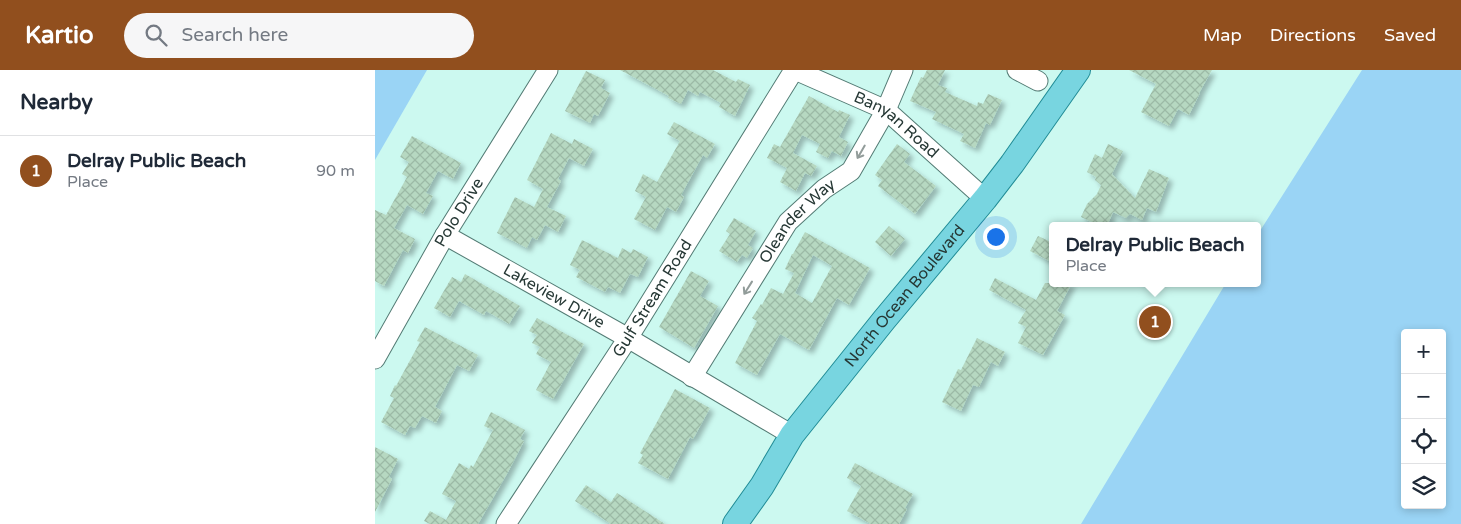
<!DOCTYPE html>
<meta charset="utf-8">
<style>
:root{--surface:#fff;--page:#f6f6f7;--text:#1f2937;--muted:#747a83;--line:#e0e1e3;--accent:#914f1e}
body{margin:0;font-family:"Varela Round",sans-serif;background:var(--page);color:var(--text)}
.controls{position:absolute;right:15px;bottom:15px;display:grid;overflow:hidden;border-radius:5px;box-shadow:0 2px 8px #0003}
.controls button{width:45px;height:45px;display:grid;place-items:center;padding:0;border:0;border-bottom:1px solid var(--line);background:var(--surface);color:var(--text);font:25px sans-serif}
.you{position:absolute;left:620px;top:166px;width:18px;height:18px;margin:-12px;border:4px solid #fff;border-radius:50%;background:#1a73e8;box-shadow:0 0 0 8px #1a73e833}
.badge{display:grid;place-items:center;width:32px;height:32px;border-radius:50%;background:var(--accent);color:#fff;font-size:16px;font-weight:700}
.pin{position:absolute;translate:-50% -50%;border:2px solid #fff;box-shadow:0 1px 5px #0006}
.popup{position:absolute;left:674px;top:152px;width:212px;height:65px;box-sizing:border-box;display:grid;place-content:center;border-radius:5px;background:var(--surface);filter:drop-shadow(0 1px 4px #0005);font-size:16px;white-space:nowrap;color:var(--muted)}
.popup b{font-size:19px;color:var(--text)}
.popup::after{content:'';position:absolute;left:50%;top:100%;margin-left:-10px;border:10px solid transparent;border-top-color:var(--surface)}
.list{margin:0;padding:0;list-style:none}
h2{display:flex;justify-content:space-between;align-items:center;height:65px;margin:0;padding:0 20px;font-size:21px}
h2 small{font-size:16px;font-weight:400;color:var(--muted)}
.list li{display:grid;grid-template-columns:32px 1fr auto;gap:15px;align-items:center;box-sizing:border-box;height:70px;padding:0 20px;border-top:1px solid var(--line)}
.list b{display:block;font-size:19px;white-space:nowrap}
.list p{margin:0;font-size:16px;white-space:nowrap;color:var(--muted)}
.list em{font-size:16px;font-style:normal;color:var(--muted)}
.icon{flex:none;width:28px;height:28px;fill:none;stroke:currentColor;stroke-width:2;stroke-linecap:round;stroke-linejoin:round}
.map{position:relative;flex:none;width:1086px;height:454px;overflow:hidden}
header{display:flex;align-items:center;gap:30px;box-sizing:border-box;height:70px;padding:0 25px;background:var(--accent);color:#fff}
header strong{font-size:24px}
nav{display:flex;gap:28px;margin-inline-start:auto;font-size:18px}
.search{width:350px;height:45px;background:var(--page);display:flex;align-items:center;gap:12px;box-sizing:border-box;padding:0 18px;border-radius:28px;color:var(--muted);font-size:19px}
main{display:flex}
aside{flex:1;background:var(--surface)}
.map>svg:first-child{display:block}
</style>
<header>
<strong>Kartio</strong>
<div class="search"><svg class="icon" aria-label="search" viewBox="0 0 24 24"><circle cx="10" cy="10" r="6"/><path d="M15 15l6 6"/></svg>Search here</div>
<nav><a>Map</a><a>Directions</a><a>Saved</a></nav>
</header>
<main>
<aside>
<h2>Nearby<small></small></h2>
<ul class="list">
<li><span class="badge">1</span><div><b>Delray Public Beach</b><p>Place</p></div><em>90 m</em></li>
</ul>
</aside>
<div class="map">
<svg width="1086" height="454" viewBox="0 0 1086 454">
<defs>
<pattern id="building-cross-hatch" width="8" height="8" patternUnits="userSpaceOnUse" patternTransform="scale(1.25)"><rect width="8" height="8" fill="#b6d8c1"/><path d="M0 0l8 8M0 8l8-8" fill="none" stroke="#9cbaa6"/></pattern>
<filter id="shadow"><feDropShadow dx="4" dy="4" stdDeviation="2.5" flood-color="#0004"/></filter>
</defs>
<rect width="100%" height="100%" fill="#ccf9f0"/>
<!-- water -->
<g fill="#9ad4f5" fill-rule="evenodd">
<path d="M0,0H52L0,90Z"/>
<path d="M987,0H1086V454H706L851,213H882L883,164ZM1030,263H1067V435H1030Z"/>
</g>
<!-- building -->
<g fill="url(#building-cross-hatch)" fill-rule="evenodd" filter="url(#shadow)">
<path d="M245,0H338L361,12L363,9L375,15L360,46L344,37L346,33L325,22L323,26L313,20L306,34L293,28L294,26Z"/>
<path d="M552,0H570L563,15L572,18L570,22L602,36L603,32L608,34L613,24L627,30L615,55L611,53L600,78L585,71L589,64L557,49L561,42L535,31L546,7L548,8Z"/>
<path d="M754,0H837L824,23H825L814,45L803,39L794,56L766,42L781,14Z"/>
<path d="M211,1L230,10L226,18L235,23L223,46L219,44L215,53L190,41Z"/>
<path d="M434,26L463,42L464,40L475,45L464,67L473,72L466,86L457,81L453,88L441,82L445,74L427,65L418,83L442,96L436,106L430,103L421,121L405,112L412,98L392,88L399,74L405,77Z"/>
<path d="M299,52L340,74L332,88L328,85L306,125L309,127L301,142L292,137L280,160L259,149L271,127L260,121L268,104L282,112L305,71L292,64Z"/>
<path d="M176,63L197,74L199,69L218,79L209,96L194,88L183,109L186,111L172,137L191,146L183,162L170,155L162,170L157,167L152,178L122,163L140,127L159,137L168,119L152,110Z"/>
<path d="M37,66L86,93L78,109L63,101L51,123L58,126L48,144L32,135L19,158L40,169L33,183L28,180L9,216L0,211V140L11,145L32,107L27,104L34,92L25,87Z"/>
<path d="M522,74L535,84L529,92L561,116L540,144L503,116L507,110L500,105Z"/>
<path d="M733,74L748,81L737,104L760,128L774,99L794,108L781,142L772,138L767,150L755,144L751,148L738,142L732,156H725L706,147L712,134L722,124L726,115L720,110L721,107L712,102L720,84L727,88Z"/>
<path d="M359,148L381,161L373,175L378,178L372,188L367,185L362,192L344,181L355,164L351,161Z"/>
<path d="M514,156L530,169L516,186L500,172Z"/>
<path d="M430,162L495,198L474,235L462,228L434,280L405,264L382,305L360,293L382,251L377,248L386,234L387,235L396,218L408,224L419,203L410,199L417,184H418ZM438,185L457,196L437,233L420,223Z"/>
<path d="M663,166L678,173V193L655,181Z"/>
<path d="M207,170L243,188L247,178L256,183L258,179L273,187L263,207L255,204L245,223L233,217L230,222L201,207L205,200L195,195Z"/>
<path d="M316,201L334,211L325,226L343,236L319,278L284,257Z"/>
<path d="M90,204L145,236L134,254L111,241L109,245L84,231L75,247L59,238L77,207L86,212Z"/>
<path d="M620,208L661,230L670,213H697L682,241L690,245L668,285L643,273L651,257L643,253L651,240L614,220Z"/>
<path d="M162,248L209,274L178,329L161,320L176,292L161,284L165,277L157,273L162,265L154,261Z"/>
<path d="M50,257L103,285L94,301L82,295L60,337L67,341L61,353L47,346L40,358L35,356L30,365L6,352L19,328L15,326L20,315L21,316L45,272L42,271Z"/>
<path d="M602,268L630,282L623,296L616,292L604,317L598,315L586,341L567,332L583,299L586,300Z"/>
<path d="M300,319L335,338L318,369L315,367L293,409L263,393L268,385L265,383Z"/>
<path d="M116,342L150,360L145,369L149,371L133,402L103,454H55L49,451L55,441L71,450L81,431L67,424L84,393L94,399L96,395L98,397L118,360L109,356Z"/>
<path d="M0,377L23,389L14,407L17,409L0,442Z"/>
<path d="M480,393L538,424L530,438L532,439L524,454H496L472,441L486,416L472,408Z"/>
<path d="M211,415L236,432L242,423L290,454H236L200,431Z"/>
</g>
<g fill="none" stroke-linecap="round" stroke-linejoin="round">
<!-- minor casing -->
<g stroke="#537b74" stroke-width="21">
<g id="minor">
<path id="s1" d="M420,0L511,40L610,129"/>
<path d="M642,0L663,11"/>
<path id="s2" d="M70,165L253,268L417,365"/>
<path id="s3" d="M0,289L70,165L173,0"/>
<path id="s4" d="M317,307L413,152L449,119L476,101L511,40L528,0"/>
<path id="s5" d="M131,454L253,268L419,0"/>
</g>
</g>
<!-- major casing -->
<g stroke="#218c96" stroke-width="26">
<g id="major">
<path id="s6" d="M360,454L387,416L417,365L509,250L610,129L637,94L703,0"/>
</g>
</g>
<!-- minor -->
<use href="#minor" stroke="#fff" stroke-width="19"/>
<!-- major -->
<use href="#major" stroke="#78d5e0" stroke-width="24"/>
</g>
<!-- one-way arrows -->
<defs><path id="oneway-shaft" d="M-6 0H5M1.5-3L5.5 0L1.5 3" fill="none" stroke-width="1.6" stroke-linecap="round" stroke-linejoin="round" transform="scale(1.25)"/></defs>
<g stroke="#929c9a">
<use href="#oneway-shaft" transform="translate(486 82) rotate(120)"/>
<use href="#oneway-shaft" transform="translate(373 218) rotate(122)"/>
</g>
<g text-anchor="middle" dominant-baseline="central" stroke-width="4" stroke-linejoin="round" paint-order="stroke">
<!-- street labels -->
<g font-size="16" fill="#263835" stroke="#ccf9f0">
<text stroke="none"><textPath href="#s1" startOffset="116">Banyan Road</textPath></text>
<text stroke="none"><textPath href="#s3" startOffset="169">Polo Drive</textPath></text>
<text stroke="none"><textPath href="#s4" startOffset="189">Oleander Way</textPath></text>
<text stroke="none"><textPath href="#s2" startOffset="125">Lakeview Drive</textPath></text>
<text stroke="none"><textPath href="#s6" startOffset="285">North Ocean Boulevard</textPath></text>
<text stroke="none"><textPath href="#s5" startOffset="269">Gulf Stream Road</textPath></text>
</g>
</g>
</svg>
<div class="controls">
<button>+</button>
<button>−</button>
<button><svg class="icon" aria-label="locate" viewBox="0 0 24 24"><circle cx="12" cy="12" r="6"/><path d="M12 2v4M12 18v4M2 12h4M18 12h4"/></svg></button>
<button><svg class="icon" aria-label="layers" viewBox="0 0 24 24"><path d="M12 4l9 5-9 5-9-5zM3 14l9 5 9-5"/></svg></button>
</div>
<div class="you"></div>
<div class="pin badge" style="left:780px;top:252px">1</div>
<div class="popup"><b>Delray Public Beach</b>Place</div>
</div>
</main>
